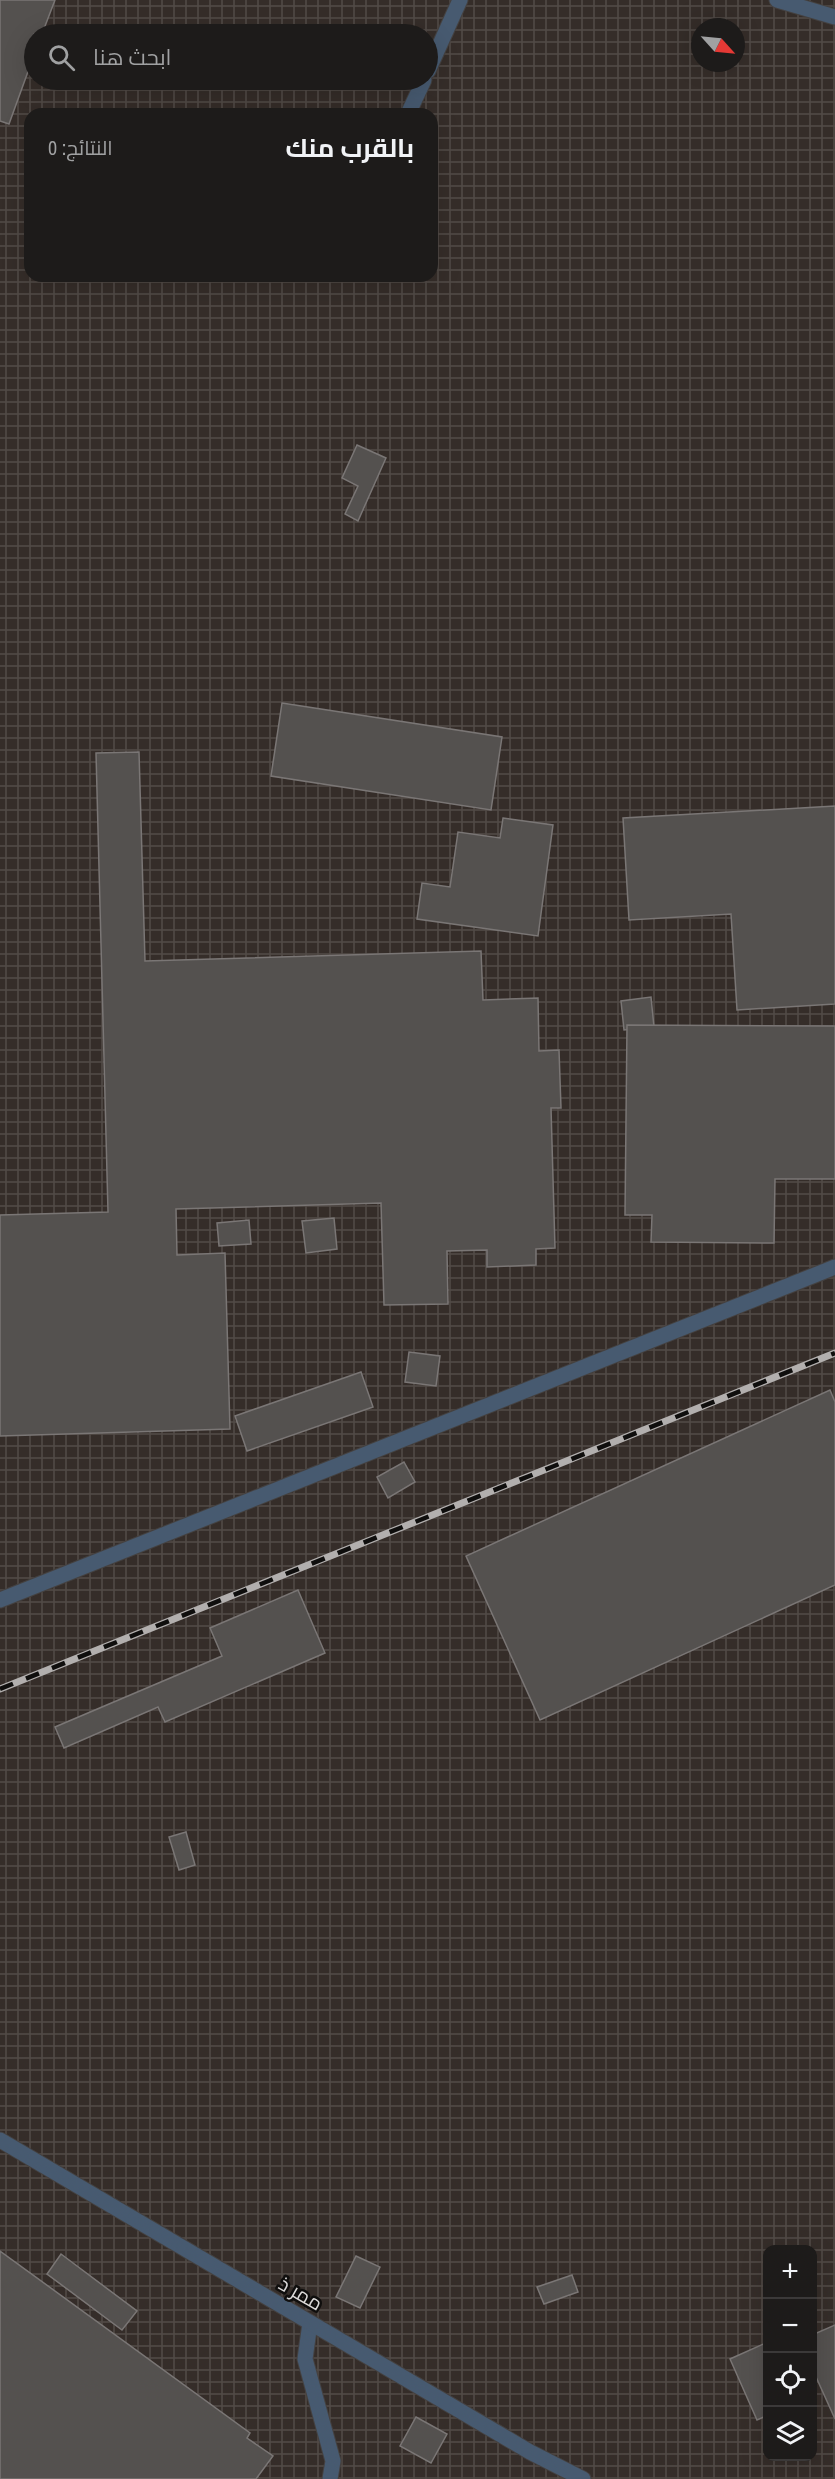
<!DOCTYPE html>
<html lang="ar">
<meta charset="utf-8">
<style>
:root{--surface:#1d1b1a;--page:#2a2827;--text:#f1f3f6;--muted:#a0a1a2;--line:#3b3939}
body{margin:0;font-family:"Archivo Narrow",Cairo,sans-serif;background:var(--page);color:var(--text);direction:rtl}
.controls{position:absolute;right:18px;bottom:18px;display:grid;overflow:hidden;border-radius:12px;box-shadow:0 6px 24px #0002}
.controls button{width:54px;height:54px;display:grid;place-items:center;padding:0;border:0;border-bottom:2px solid var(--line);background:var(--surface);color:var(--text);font:30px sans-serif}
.compass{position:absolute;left:691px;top:18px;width:54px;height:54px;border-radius:50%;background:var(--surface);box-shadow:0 6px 24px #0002;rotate:117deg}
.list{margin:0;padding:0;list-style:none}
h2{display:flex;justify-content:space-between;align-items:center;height:78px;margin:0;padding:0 24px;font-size:26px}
h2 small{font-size:20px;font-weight:400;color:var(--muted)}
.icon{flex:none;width:33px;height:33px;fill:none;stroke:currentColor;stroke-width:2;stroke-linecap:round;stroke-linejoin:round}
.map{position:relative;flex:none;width:835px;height:2479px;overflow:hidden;direction:ltr}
.search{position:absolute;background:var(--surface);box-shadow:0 6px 24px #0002;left:24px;top:24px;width:414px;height:66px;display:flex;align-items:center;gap:15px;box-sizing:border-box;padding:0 21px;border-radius:33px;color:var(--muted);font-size:22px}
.panel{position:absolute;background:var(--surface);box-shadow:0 6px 24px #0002;left:24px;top:108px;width:414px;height:174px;border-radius:18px;direction:rtl}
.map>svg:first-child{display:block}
</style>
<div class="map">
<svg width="835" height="2479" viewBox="0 0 835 2479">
<defs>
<pattern id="industrial-grid" width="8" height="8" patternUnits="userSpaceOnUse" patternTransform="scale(1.5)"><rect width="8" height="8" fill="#352d29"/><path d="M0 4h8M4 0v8" fill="none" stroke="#524b47"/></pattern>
</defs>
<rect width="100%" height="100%" fill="#272423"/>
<!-- industrial -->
<path fill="url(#industrial-grid)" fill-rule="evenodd" d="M0,0H835V2479H0ZM700,27H736V63H700ZM34,34H428V80H34ZM30,114H432V276H30ZM768,2250H812V2456H768Z"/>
<!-- building -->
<g fill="#54514f" stroke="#7a7675" stroke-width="1.5">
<path d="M0,0H55L42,34H34V55L9,124L0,121Z"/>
<path d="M357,445L386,458L358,521L345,514L358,486L342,478Z"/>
<path d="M282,703L502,737L491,810L271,776Z"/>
<path d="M139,752L145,961L481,951L483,1000L538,998L539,1051L559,1050L561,1108H551L555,1248L536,1249V1265L487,1267V1250L447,1251L448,1304L384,1305L381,1203L176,1209L177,1255L225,1253L230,1429L0,1436V1215L108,1212L96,753Z"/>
<path d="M835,806V1004L737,1010L731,914L629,920L623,818Z"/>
<path d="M503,818L553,825L538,936L417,919L422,883L450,887L458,832L500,838Z"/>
<path d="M651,997L654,1027L624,1030L621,1001Z"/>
<path d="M627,1025L835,1026V1179H775L774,1243L651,1242L652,1215H625Z"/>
<path d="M334,1218L337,1249L306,1253L302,1221Z"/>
<path d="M249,1220L251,1244L219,1246L217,1223Z"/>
<path d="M409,1352L440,1356L436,1386L405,1382Z"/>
<path d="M361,1372L373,1407L247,1451L235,1416Z"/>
<path d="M830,1390L835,1402V1585L540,1720L466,1556Z"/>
<path d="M404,1462L415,1482L388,1498L377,1477Z"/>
<path d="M298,1590L325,1653L165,1722L158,1707L64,1748L55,1727L222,1656L210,1628Z"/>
<path d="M186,1832L195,1865L179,1870L169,1837Z"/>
<path d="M0,2251L250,2433L247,2438L273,2456L256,2479H0Z"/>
<path d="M61,2254L137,2311L122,2330L47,2274Z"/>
<path d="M356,2256L380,2267L360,2308L336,2297Z"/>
<path d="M572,2275L578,2292L544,2304L537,2287Z"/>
<path d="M835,2325V2419L812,2368V2335Z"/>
<path d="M768,2342V2415L757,2420L730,2359Z"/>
<path d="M416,2417L447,2434L431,2463L400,2446Z"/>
</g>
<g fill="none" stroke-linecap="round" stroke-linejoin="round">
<!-- lane casing -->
<g stroke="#444140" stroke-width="17">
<g id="lane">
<path d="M777,0L835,17"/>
<path d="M428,71L460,0"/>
<path d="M408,114L424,80"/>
<path d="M0,1600L835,1267"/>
<path d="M310,2323L305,2359L333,2461L330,2479"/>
</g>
</g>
<!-- street casing -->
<g stroke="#444140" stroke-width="17">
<path id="street" d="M0,2140L530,2452L583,2479"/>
</g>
<!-- lane -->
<use href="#lane" stroke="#475a70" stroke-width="15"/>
<!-- street -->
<use href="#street" stroke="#475a70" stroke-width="15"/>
<!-- rail casing -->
<g stroke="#b2afae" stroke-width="7">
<path id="rail" d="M0,1689L835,1353"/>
</g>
<!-- rail -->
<use href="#rail" stroke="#0f0e0d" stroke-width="4.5" stroke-dasharray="14" stroke-linecap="butt"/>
</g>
<g text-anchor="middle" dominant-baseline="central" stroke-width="5" stroke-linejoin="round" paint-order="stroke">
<!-- street labels -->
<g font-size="20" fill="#dbd9d8" stroke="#0f0e0d">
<text transform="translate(301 2293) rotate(30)">ممر ذ</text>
</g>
</g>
</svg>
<div class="controls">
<button>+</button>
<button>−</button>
<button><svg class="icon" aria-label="locate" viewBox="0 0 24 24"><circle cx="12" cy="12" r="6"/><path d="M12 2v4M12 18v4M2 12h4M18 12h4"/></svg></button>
<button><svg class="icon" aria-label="layers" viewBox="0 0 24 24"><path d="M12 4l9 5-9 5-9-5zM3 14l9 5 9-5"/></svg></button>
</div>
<svg class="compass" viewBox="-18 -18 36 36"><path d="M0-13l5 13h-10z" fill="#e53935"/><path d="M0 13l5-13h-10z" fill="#a0a1a2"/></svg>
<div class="search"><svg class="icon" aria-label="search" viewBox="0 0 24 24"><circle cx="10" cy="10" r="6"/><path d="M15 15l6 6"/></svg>ابحث هنا</div>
<section class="panel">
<h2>بالقرب منك<small>النتائج: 0</small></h2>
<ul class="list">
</ul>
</section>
</div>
